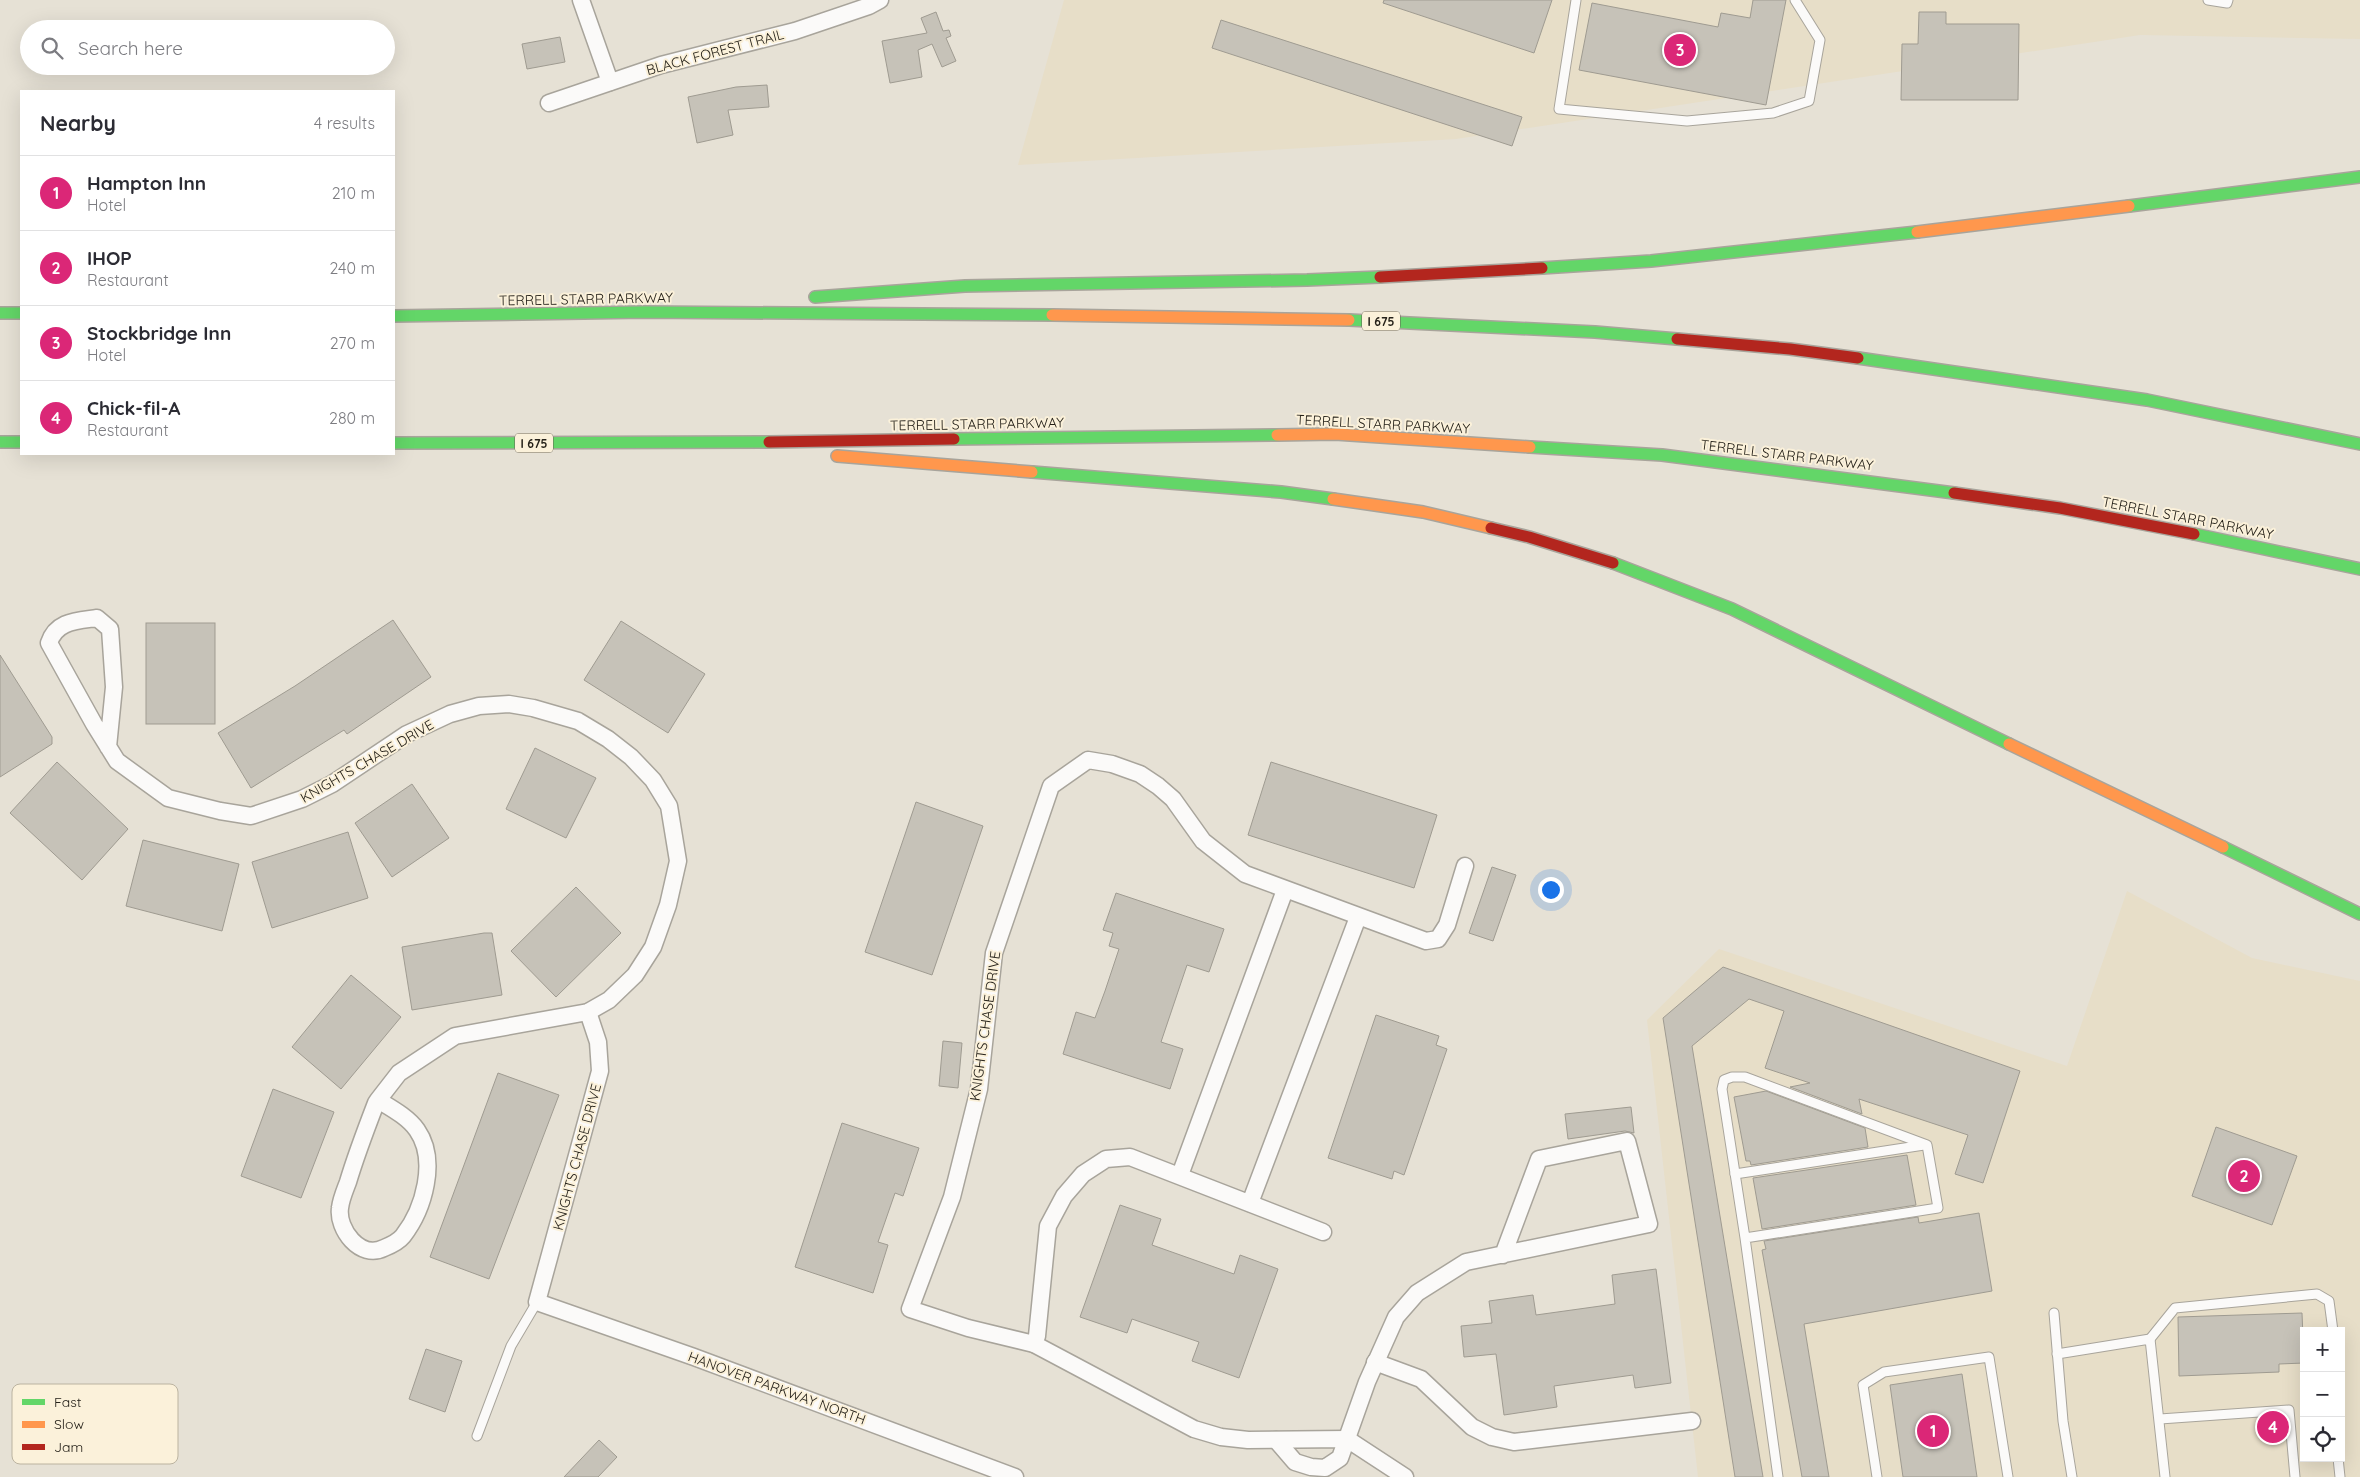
<!DOCTYPE html>
<meta charset="utf-8">
<style>
:root{--surface:#fff;--page:#f7f7f7;--text:#2b2b33;--muted:#7c7c81;--line:#e1e1e2;--accent:#db2777}
body{margin:0;font-family:Quicksand,sans-serif;background:var(--page);color:var(--text)}
.controls{position:absolute;right:15px;bottom:15px;display:grid;overflow:hidden;border-radius:0px;box-shadow:0 5px 20px #0002}
.controls button{width:45px;height:45px;display:grid;place-items:center;padding:0;border:0;border-bottom:1px solid var(--line);background:var(--surface);color:var(--text);font:25px sans-serif}
.you{position:absolute;left:1550px;top:889px;width:18px;height:18px;margin:-12px;border:4px solid #fff;border-radius:50%;background:#1a73e8;box-shadow:0 0 0 8px #1a73e833}
.badge{display:grid;place-items:center;width:32px;height:32px;border-radius:50%;background:var(--accent);color:#fff;font-size:16px;font-weight:700}
.pin{position:absolute;translate:-50% -50%;border:2px solid #fff;box-shadow:0 1px 5px #0006}
.list{margin:0;padding:0;list-style:none}
h2{display:flex;justify-content:space-between;align-items:center;height:65px;margin:0;padding:0 20px;font-size:21px}
h2 small{font-size:16px;font-weight:400;color:var(--muted)}
.list li{display:grid;grid-template-columns:32px 1fr auto;gap:15px;align-items:center;box-sizing:border-box;height:75px;padding:0 20px;border-top:1px solid var(--line)}
.list b{display:block;font-size:19px;white-space:nowrap}
.list p{margin:0;font-size:16px;white-space:nowrap;color:var(--muted)}
.list em{font-size:16px;font-style:normal;color:var(--muted)}
.icon{flex:none;width:28px;height:28px;fill:none;stroke:currentColor;stroke-width:2;stroke-linecap:round;stroke-linejoin:round}
.map{position:relative;flex:none;width:2360px;height:1477px;overflow:hidden}
.search{position:absolute;background:var(--surface);box-shadow:0 5px 20px #0002;left:20px;top:20px;width:375px;height:55px;display:flex;align-items:center;gap:12px;box-sizing:border-box;padding:0 18px;border-radius:28px;color:var(--muted);font-size:19px}
.panel{position:absolute;background:var(--surface);box-shadow:0 5px 20px #0002;left:20px;top:90px;width:375px;height:365px;border-radius:0px}
.map>svg:first-child{display:block}
</style>
<div class="map">
<svg width="2360" height="1477" viewBox="0 0 2360 1477">
<rect width="100%" height="100%" fill="#e6e1d5"/>
<!-- built -->
<g fill="#e7dec8" fill-rule="evenodd">
<path d="M1064,0H2360V39L2140,35L1456,139L1018,165Z"/>
<path d="M2127,891L2252,958L2360,981V1477H1698L1647,1020L1719,949L2067,1066ZM2304,1331H2341V1458H2304Z"/>
</g>
<!-- building -->
<g fill="#c6c2b8" stroke="#9f9b91">
<path d="M1384,0H1552L1534,53L1383,3Z"/>
<path d="M1753,0H1786L1766,105L1579,70L1592,3L1718,27L1721,13L1750,18Z"/>
<path d="M936,12L943,31L949,30L951,36L946,38L956,61L942,67L932,44L918,50L922,77L890,83L882,41L927,33L921,18Z"/>
<path d="M1919,12H1946V24H2019L2018,100H1901L1902,44H1918Z"/>
<path d="M1221,20L1522,117L1512,146L1212,48Z"/>
<path d="M560,37L565,62L527,69L522,44Z"/>
<path d="M767,85L769,107L728,110L733,135L697,143L688,97L736,87Z"/>
<path d="M393,620L431,677L347,734L344,730L251,788L218,733L295,686Z"/>
<path d="M621,621L705,674L668,733L584,680Z"/>
<rect x="146" y="623" width="69" height="101"/>
<path d="M0,655L52,737V744L0,777Z"/>
<path d="M535,748L596,778L566,838L506,809Z"/>
<path d="M57,762L128,829L82,880L10,813Z"/>
<path d="M1271,762L1437,815L1414,888L1248,835Z"/>
<path d="M412,784L449,838L392,877L355,823Z"/>
<path d="M916,802L983,826L932,975L865,952Z"/>
<path d="M348,832L368,898L272,928L252,862Z"/>
<path d="M143,840L239,864L222,931L126,906Z"/>
<path d="M1492,867L1516,875L1493,941L1469,933Z"/>
<path d="M576,887L621,933L556,997L511,951Z"/>
<path d="M1116,893L1224,929L1209,972L1187,965L1161,1042L1183,1049L1170,1089L1063,1054L1076,1012L1095,1018L1105,991L1119,949L1109,946L1113,933L1103,930Z"/>
<path d="M484,933H492L502,995L412,1010L402,947Z"/>
<path d="M1723,967L2020,1071L1983,1183L1955,1174L1968,1135L1859,1099L1862,1114L1790,1087L1810,1083L1765,1068L1784,1011L1749,999L1692,1046L1763,1477H1735L1663,1018Z"/>
<path d="M351,975L401,1017L341,1089L292,1047Z"/>
<path d="M1376,1015L1439,1036L1436,1045L1447,1049L1404,1175L1394,1171L1392,1179L1328,1158Z"/>
<path d="M943,1041L962,1043L958,1088L939,1086Z"/>
<path d="M498,1073L559,1095L489,1279L430,1257Z"/>
<path d="M273,1089L334,1112L301,1198L241,1176Z"/>
<path d="M1766,1091L1865,1128L1868,1147L1751,1165L1750,1161H1746L1734,1097Z"/>
<path d="M1631,1107L1634,1133L1625,1131L1568,1139L1565,1114Z"/>
<path d="M842,1123L919,1148L903,1196L895,1193L878,1242L888,1245L873,1293L795,1267Z"/>
<path d="M2216,1127L2297,1156L2272,1225L2192,1196Z"/>
<path d="M1907,1155L1916,1205L1762,1229L1753,1178Z"/>
<path d="M1120,1205L1161,1219L1152,1245L1234,1274L1240,1255L1278,1269L1239,1378L1192,1361L1199,1342L1132,1319L1127,1333L1080,1317Z"/>
<path d="M1979,1213L1992,1291L1804,1324L1829,1477H1802L1762,1250L1766,1249L1764,1241L1918,1217L1919,1223Z"/>
<path d="M1656,1269L1671,1383L1635,1388L1633,1375L1554,1386L1557,1407L1504,1415L1496,1354L1464,1357L1461,1326L1492,1323L1489,1301L1533,1295L1536,1315L1615,1304L1612,1275Z"/>
<path d="M2302,1313L2304,1363L2279,1364V1372L2179,1376L2178,1317Z"/>
<path d="M426,1349L462,1361L445,1412L409,1399Z"/>
<path d="M1962,1374L1977,1477H1903L1890,1385Z"/>
<path d="M599,1440L617,1457L598,1477H564Z"/>
</g>
<g fill="none" stroke-linecap="round" stroke-linejoin="round">
<!-- lane casing -->
<g stroke="#a8a49b" stroke-width="11">
<g id="lane">
<path d="M1576,0L1559,109L1687,121L1773,113L1809,101L1820,40L1795,0"/>
<path d="M2208,0L2227,3L2228,0"/>
<path d="M1735,1174L1924,1145"/>
<path d="M1745,1238L1938,1208L1927,1145L1745,1077H1732L1724,1080L1722,1089L1745,1238L1778,1477"/>
<path d="M2054,1313L2063,1421L2072,1477"/>
<path d="M2150,1339L2175,1308L2317,1294L2329,1301L2333,1331"/>
<path d="M2057,1354L2150,1339L2165,1477"/>
<path d="M2160,1419L2289,1410L2295,1477"/>
<path d="M477,1436L511,1346L537,1302"/>
<path d="M2338,1458L2340,1477"/>
<path d="M1877,1477L1863,1385L1884,1372L1989,1357L2008,1477"/>
</g>
</g>
<!-- street casing -->
<g stroke="#a8a49b" stroke-width="19">
<g id="street">
<path d="M581,0L610,82"/>
<path d="M549,103L661,65L795,31L869,6L880,0"/>
<path d="M108,747L114,687L110,629L97,618C76,621 56,621 49,643L94,724L117,761L168,798L220,811L251,816L302,799L332,784L407,734L450,714L479,706L509,704L533,708L578,721L608,739L631,757L653,780L669,806L678,861L668,905L653,947L635,975L609,1000L588,1012L455,1036L399,1073L378,1100L376,1103C366,1129 356,1155 348,1182C345,1190 341,1199 340,1208C337,1229 360,1260 384,1248C389,1246 399,1241 403,1236C424,1209 438,1160 417,1130C408,1117 391,1108 378,1100"/>
<path d="M588,1012L598,1042L600,1071L537,1302L694,1357L1015,1477"/>
<path d="M1180,1175L1285,890"/>
<path d="M1250,1203L1358,917"/>
<path d="M1034,1344L1037,1336L1048,1226L1064,1196L1083,1174L1106,1159L1130,1157L1323,1232"/>
<path d="M1375,1362L1421,1379L1472,1427L1492,1437L1514,1442L1692,1421"/>
<path d="M1276,1440L1295,1462L1311,1467L1325,1468L1340,1458L1367,1382L1396,1317L1417,1293L1466,1262L1649,1224L1627,1141L1539,1159L1503,1255"/>
<path d="M1405,1477L1347,1439L1248,1440L1221,1437L1194,1429L1034,1344L968,1328L910,1309L952,1197L979,1089L994,953L1051,786L1088,760L1112,764L1140,774L1158,786L1173,799L1203,841L1245,874L1426,941L1438,939L1447,925L1465,866"/>
</g>
</g>
<!-- fast casing -->
<g stroke="#a8a49b" stroke-width="14">
<g id="fast">
<path d="M2129,206L2360,177"/>
<path d="M1542,268L1651,261L1917,232"/>
<path d="M815,297L965,286L1307,280L1380,277"/>
<path d="M0,313H21"/>
<path d="M394,316L644,312L1052,315"/>
<path d="M1349,320L1595,332L1677,339"/>
<path d="M1858,358L2147,400L2360,444"/>
<path d="M954,439L1277,435"/>
<path d="M0,442H21"/>
<path d="M394,443L769,442"/>
<path d="M1530,447L1662,455L1954,493"/>
<path d="M1032,472L1281,492L1333,499"/>
<path d="M2194,534L2360,569"/>
<path d="M1613,563L1732,609L2009,744"/>
<path d="M2223,847L2360,914"/>
</g>
</g>
<!-- slow casing -->
<g stroke="#a8a49b" stroke-width="14">
<g id="slow">
<path d="M1917,232L2129,206"/>
<path d="M1052,315L1349,320"/>
<path d="M1277,435L1335,434L1530,447"/>
<path d="M837,456L1032,472"/>
<path d="M1333,499L1423,512L1491,528"/>
<path d="M2009,744L2223,847"/>
</g>
</g>
<!-- jam casing -->
<g stroke="#a8a49b" stroke-width="14">
<g id="jam">
<path d="M1380,277L1542,268"/>
<path d="M1677,339L1790,349L1858,358"/>
<path d="M769,442L954,439"/>
<path d="M1954,493L2060,508L2194,534"/>
<path d="M1491,528L1529,537L1613,563"/>
</g>
</g>
<!-- lane -->
<use href="#lane" stroke="#fbfaf9" stroke-width="9"/>
<!-- street -->
<use href="#street" stroke="#fbfaf9" stroke-width="16"/>
<!-- fast -->
<use href="#fast" stroke="#63d668" stroke-width="11"/>
<!-- slow -->
<use href="#slow" stroke="#ff974d" stroke-width="11"/>
<!-- jam -->
<use href="#jam" stroke="#b3261e" stroke-width="11"/>
</g>
<g text-anchor="middle" dominant-baseline="central" stroke-width="4" stroke-linejoin="round" paint-order="stroke">
<!-- shield labels -->
<g fill="#fbf1da" stroke="#655f53" stroke-width="1">
<rect x="1362" y="311.5" width="38" height="19" rx="4"/>
<rect x="515" y="433.5" width="38" height="19" rx="4"/>
</g>
<g font-size="12" font-weight="bold" fill="#252119">
<text x="1381" y="321">I 675</text>
<text x="534" y="443">I 675</text>
</g>
<!-- street labels -->
<g font-size="14" fill="#252119" stroke="#fbf1da">
<text transform="translate(715 52) rotate(-15)">BLACK FOREST TRAIL</text>
<text transform="translate(586 299) rotate(-1)">TERRELL STARR PARKWAY</text>
<text transform="translate(977 424) rotate(-1)">TERRELL STARR PARKWAY</text>
<text transform="translate(1383 424) rotate(3)">TERRELL STARR PARKWAY</text>
<text transform="translate(1787 455) rotate(7)">TERRELL STARR PARKWAY</text>
<text transform="translate(2188 518) rotate(11)">TERRELL STARR PARKWAY</text>
<text transform="translate(367 761) rotate(-30)">KNIGHTS CHASE DRIVE</text>
<text transform="translate(985 1026) rotate(-82)">KNIGHTS CHASE DRIVE</text>
<text transform="translate(577 1157) rotate(-75)">KNIGHTS CHASE DRIVE</text>
<text transform="translate(777 1388) rotate(20)">HANOVER PARKWAY NORTH</text>
</g>
</g>
<!-- legend -->
<rect x="12" y="1384" width="166" height="80" rx="8" fill="#fbf1da" stroke="#bbb3a0" stroke-width="1"/>
<rect x="22" y="1399" width="23" height="6" fill="#63d668"/>
<rect x="22" y="1421" width="23" height="7" fill="#ff974d"/>
<rect x="22" y="1444" width="23" height="6" fill="#b3261e"/>
<g font-size="14" fill="#252119">
<text x="54" y="1407">Fast</text>
<text x="54" y="1429">Slow</text>
<text x="54" y="1452">Jam</text>
</g>
</svg>
<div class="controls">
<button>+</button>
<button>−</button>
<button><svg class="icon" aria-label="locate" viewBox="0 0 24 24"><circle cx="12" cy="12" r="6"/><path d="M12 2v4M12 18v4M2 12h4M18 12h4"/></svg></button>
</div>
<div class="you"></div>
<div class="pin badge" style="left:1933px;top:1431px">1</div>
<div class="pin badge" style="left:2244px;top:1176px">2</div>
<div class="pin badge" style="left:1680px;top:50px">3</div>
<div class="pin badge" style="left:2273px;top:1427px">4</div>
<div class="search"><svg class="icon" aria-label="search" viewBox="0 0 24 24"><circle cx="10" cy="10" r="6"/><path d="M15 15l6 6"/></svg>Search here</div>
<section class="panel">
<h2>Nearby<small>4 results</small></h2>
<ul class="list">
<li><span class="badge">1</span><div><b>Hampton Inn</b><p>Hotel</p></div><em>210 m</em></li>
<li><span class="badge">2</span><div><b>IHOP</b><p>Restaurant</p></div><em>240 m</em></li>
<li><span class="badge">3</span><div><b>Stockbridge Inn</b><p>Hotel</p></div><em>270 m</em></li>
<li><span class="badge">4</span><div><b>Chick-fil-A</b><p>Restaurant</p></div><em>280 m</em></li>
</ul>
</section>
</div>
